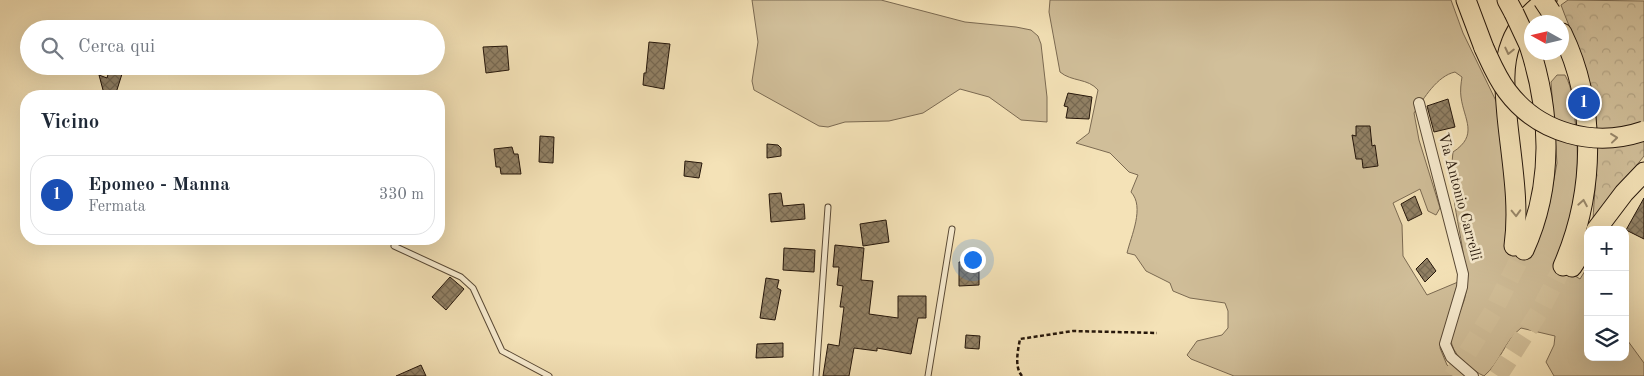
<!DOCTYPE html>
<html lang="it">
<meta charset="utf-8">
<style>
:root{--surface:#fff;--page:#f6f6f7;--text:#1f2937;--muted:#747a83;--line:#e0e1e3;--accent:#db2777}
body{margin:0;font-family:"Old Standard TT",serif;background:var(--page);color:var(--text)}
.controls{position:absolute;right:15px;bottom:15px;display:grid;overflow:hidden;border-radius:10px;box-shadow:0 5px 20px #0002}
.controls button{width:45px;height:45px;display:grid;place-items:center;padding:0;border:0;border-bottom:1px solid var(--line);background:var(--surface);color:var(--text);font:25px sans-serif}
.compass{position:absolute;left:1524px;top:15px;width:45px;height:45px;border-radius:50%;background:var(--surface);box-shadow:0 5px 20px #0002;rotate:278deg}
.you{position:absolute;left:972px;top:259px;width:18px;height:18px;margin:-12px;border:4px solid #fff;border-radius:50%;background:#1a73e8;box-shadow:0 0 0 8px #1a73e833}
.badge{display:grid;place-items:center;width:32px;height:32px;border-radius:50%;background:var(--accent);color:#fff;font-size:16px;font-weight:700}
.pin{position:absolute;translate:-50% -50%;border:2px solid #fff;box-shadow:0 1px 5px #0006}
.list{margin:0;padding:0;list-style:none}
h2{display:flex;justify-content:space-between;align-items:center;height:65px;margin:0;padding:0 20px;font-size:21px}
h2 small{font-size:16px;font-weight:400;color:var(--muted)}
.list li{display:grid;grid-template-columns:32px 1fr auto;gap:15px;align-items:center;box-sizing:border-box;height:80px;margin:0 10px 10px;padding:0 10px;border:1px solid var(--line);border-radius:20px}
.list b{display:block;font-size:19px;white-space:nowrap}
.list p{margin:0;font-size:16px;white-space:nowrap;color:var(--muted)}
.list em{font-size:16px;font-style:normal;color:var(--muted)}
.icon{flex:none;width:28px;height:28px;fill:none;stroke:currentColor;stroke-width:2;stroke-linecap:round;stroke-linejoin:round}
.map{position:relative;flex:none;width:1644px;height:376px;overflow:hidden}
.search{position:absolute;background:var(--surface);box-shadow:0 5px 20px #0002;left:20px;top:20px;width:425px;height:55px;display:flex;align-items:center;gap:12px;box-sizing:border-box;padding:0 18px;border-radius:28px;color:var(--muted);font-size:19px}
.panel{position:absolute;background:var(--surface);box-shadow:0 5px 20px #0002;left:20px;top:90px;width:425px;height:155px;border-radius:20px}
.map>svg:first-child{display:block}
</style>
<div class="map">
<svg width="1644" height="376" viewBox="0 0 1644 376">
<defs>
<pattern id="forest-crowns" width="20" height="18" patternUnits="userSpaceOnUse" patternTransform="scale(1.25)"><rect width="20" height="18" fill="#d1bf9a"/><path d="M2 6a3 3 0 1 1 6 0M12 15a3 3 0 1 1 6 0" fill="none" stroke="#b3a383"/></pattern>
<pattern id="building-cross-hatch" width="8" height="8" patternUnits="userSpaceOnUse" patternTransform="scale(1.25)"><rect width="8" height="8" fill="#918064"/><path d="M0 0l8 8M0 8l8-8" fill="none" stroke="#766851"/></pattern>
</defs>
<rect width="100%" height="100%" fill="#f4e2b7"/>
<filter id="stains"><feTurbulence type="fractalNoise" baseFrequency=".004" numOctaves="4"/><feColorMatrix values="0 0 0 0 .2 0 0 0 0 .09 0 0 0 0 .02 0 0 0 .5 -.17"/></filter>
<radialGradient id="worn" r=".72"><stop offset=".6" stop-color="#630" stop-opacity="0"/><stop offset="1" stop-color="#630" stop-opacity=".3"/></radialGradient>
<!-- green -->
<g fill="#d1bf9a" stroke="#7b6a52">
<path d="M752,0H881L965,22L1016,27L1031,30L1038,36L1041,44L1047,97V122L1021,120L989,97L960,89L923,113L889,121L845,122L828,127L819,126L754,90L752,81L758,42Z"/>
<path d="M1050,0H1451L1463,33L1498,105L1511,246L1533,254L1549,206L1557,163L1551,82L1557,75H1565C1573,89 1573,104 1575,120C1581,171 1576,215 1555,263L1580,279L1588,266V357H1625V337L1644,363V376H1554L1546,362L1554,345L1555,336L1521,328C1505,340 1500,363 1484,376C1473,371 1456,358 1452,345C1447,331 1466,306 1466,290C1467,244 1447,199 1453,152C1479,135 1464,120 1461,97C1460,91 1461,83 1462,77L1455,72C1437,76 1424,98 1414,113L1419,140L1440,208L1436,215L1428,211L1420,189L1393,203L1402,225L1403,256L1427,295L1458,282L1440,348L1447,365L1462,376H1234L1191,359L1187,355L1197,341L1222,335L1228,328V311L1225,303L1190,298L1173,291L1170,283L1146,271L1135,255L1127,253C1131,236 1145,207 1131,192L1138,175L1129,172L1110,153L1076,143L1089,133L1098,90C1088,78 1072,82 1060,72L1049,12Z"/>
</g>
<!-- forest -->
<path fill="url(#forest-crowns)" stroke="#7b6a52" d="M1568,0L1644,1V156L1593,220C1595,179 1602,128 1591,89C1584,60 1571,32 1561,5Z"/>
<!-- building -->
<g fill="url(#building-cross-hatch)" stroke="#25160a">
<path d="M649,42L670,44L664,89L643,85L644,73H646Z"/>
<path d="M507,46L509,70L486,73L483,47Z"/>
<path d="M109,71L122,74L115,96H102L103,90L99,75L107,78Z"/>
<path d="M1068,93L1092,97L1089,119L1066,118L1068,107L1064,106Z"/>
<path d="M1448,99L1455,127L1434,132L1427,106Z"/>
<path d="M1356,126H1370L1372,146L1375,145L1378,166L1363,168L1362,159H1356L1352,135L1356,136Z"/>
<path d="M540,136L554,137L553,163L539,162Z"/>
<path d="M767,144L778,145L781,148V156L767,158Z"/>
<path d="M512,147L514,154H518L521,174H501L500,167H496L494,149Z"/>
<path d="M685,161L702,163L699,178L684,176Z"/>
<path d="M781,193L783,206L804,204L805,219L771,222L769,194Z"/>
<path d="M1415,196L1422,214L1408,221L1401,204Z"/>
<path d="M1644,198V239L1626,230Z"/>
<path d="M886,220L889,242L863,246L860,224Z"/>
<path d="M835,245L864,248L861,280L873,281L869,314L898,318V296H926V318H918L911,354L877,348V351L854,348L849,376H823L828,344L839,346L844,307H840L843,286L837,285L839,267H833Z"/>
<path d="M784,248L815,250L814,272L783,270Z"/>
<path d="M1427,258L1436,271L1425,282L1416,269Z"/>
<path d="M959,262H979V285L959,286Z"/>
<path d="M450,277L464,289L446,310L432,297Z"/>
<path d="M766,278L779,280L777,288L781,290L775,320L760,318Z"/>
<path d="M966,335L980,336L979,349L965,348Z"/>
<path d="M783,343V357L756,358L757,344Z"/>
<path d="M421,365L426,376H396Z"/>
</g>
<g fill="none" stroke-linecap="round" stroke-linejoin="round">
<!-- highway-tunnel -->
<g stroke="#d5c39d" stroke-width="19" stroke-dasharray="19 9" stroke-linecap="butt">
<path d="M1453,376L1494,310L1524,250"/>
<path d="M1498,376L1541,309L1563,266"/>
</g>
<!-- lane casing -->
<g stroke="#594935" stroke-width="7">
<g id="lane">
<path d="M394,246L461,277L473,288L502,351L549,376"/>
<path d="M816,376L828,207"/>
<path d="M928,376L952,229"/>
</g>
</g>
<!-- street casing -->
<g stroke="#594935" stroke-width="12">
<path id="street" d="M1419,103L1463,274L1462,287L1445,344L1451,357L1473,376"/>
</g>
<!-- highway casing -->
<g stroke="#25160a" stroke-width="21">
<g id="highway">
<path d="M1466,0L1484,48"/>
<path d="M1507,0L1514,13"/>
<path d="M1562,33C1597,105 1595,193 1563,266"/>
<path d="M1596,230L1624,193L1644,172"/>
<path d="M1514,246C1520,203 1511,158 1507,116C1505,93 1502,65 1511,43C1517,26 1532,10 1547,0"/>
<path d="M1524,250C1554,185 1551,112 1529,45"/>
<path d="M1572,267L1588,242"/>
</g>
</g>
<!-- path -->
<path stroke="#25160a" stroke-width="2.5" stroke-dasharray="4 2.5" stroke-linecap="butt" d="M1022,376C1014,367 1018,350 1020,339L1073,331L1157,333"/>
<!-- lane -->
<use href="#lane" stroke="#f8ecd0" stroke-width="5"/>
<!-- street -->
<use href="#street" stroke="#f8ecd0" stroke-width="10"/>
<!-- highway -->
<use href="#highway" stroke="#f4e2b7" stroke-width="19"/>
<!-- highway-bridge casing -->
<g stroke="#25160a" stroke-width="21" stroke-linecap="butt">
<g id="highway-bridge">
<path d="M1543,0L1551,12"/>
<path d="M1514,13L1529,45"/>
<path d="M1484,48C1491,63 1497,78 1507,91C1539,134 1595,148 1644,131"/>
</g>
</g>
<!-- highway-bridge -->
<use href="#highway-bridge" stroke="#f4e2b7" stroke-width="19"/>
</g>
<!-- one-way arrows -->
<defs><path id="oneway-chevron" d="M-2-3.5L2.5 0L-2 3.5" fill="none" stroke-width="1.6" stroke-linecap="round" stroke-linejoin="round" transform="scale(1.25)"/></defs>
<g stroke="#978669">
<use href="#oneway-chevron" transform="translate(1509 51) rotate(103)"/>
<use href="#oneway-chevron" transform="translate(1614 138) rotate(-6)"/>
<use href="#oneway-chevron" transform="translate(1583 203) rotate(-80)"/>
<use href="#oneway-chevron" transform="translate(1516 213) rotate(88)"/>
</g>
<g text-anchor="middle" dominant-baseline="central" stroke-width="5" stroke-linejoin="round" paint-order="stroke">
<!-- street labels -->
<g font-size="15" fill="#25160a" stroke="#f8ecd0">
<text transform="translate(1459 197) rotate(75)">Via Antonio Carrelli</text>
</g>
</g>
<rect width="100%" height="100%" filter="url(#stains)"/>
<rect width="100%" height="100%" fill="url(#worn)"/>
</svg>
<div class="controls">
<button>+</button>
<button>−</button>
<button><svg class="icon" aria-label="layers" viewBox="0 0 24 24"><path d="M12 4l9 5-9 5-9-5zM3 14l9 5 9-5"/></svg></button>
</div>
<svg class="compass" viewBox="-18 -18 36 36"><path d="M0-13l5 13h-10z" fill="#e53935"/><path d="M0 13l5-13h-10z" fill="#747a83"/></svg>
<div class="you"></div>
<div class="pin badge" style="left:1584px;top:103px;background:#1a4fb4">1</div>
<div class="search"><svg class="icon" aria-label="search" viewBox="0 0 24 24"><circle cx="10" cy="10" r="6"/><path d="M15 15l6 6"/></svg>Cerca qui</div>
<section class="panel">
<h2>Vicino<small></small></h2>
<ul class="list">
<li><span class="badge" style="background:#1a4fb4">1</span><div><b>Epomeo - Manna</b><p>Fermata</p></div><em>330 m</em></li>
</ul>
</section>
</div>
